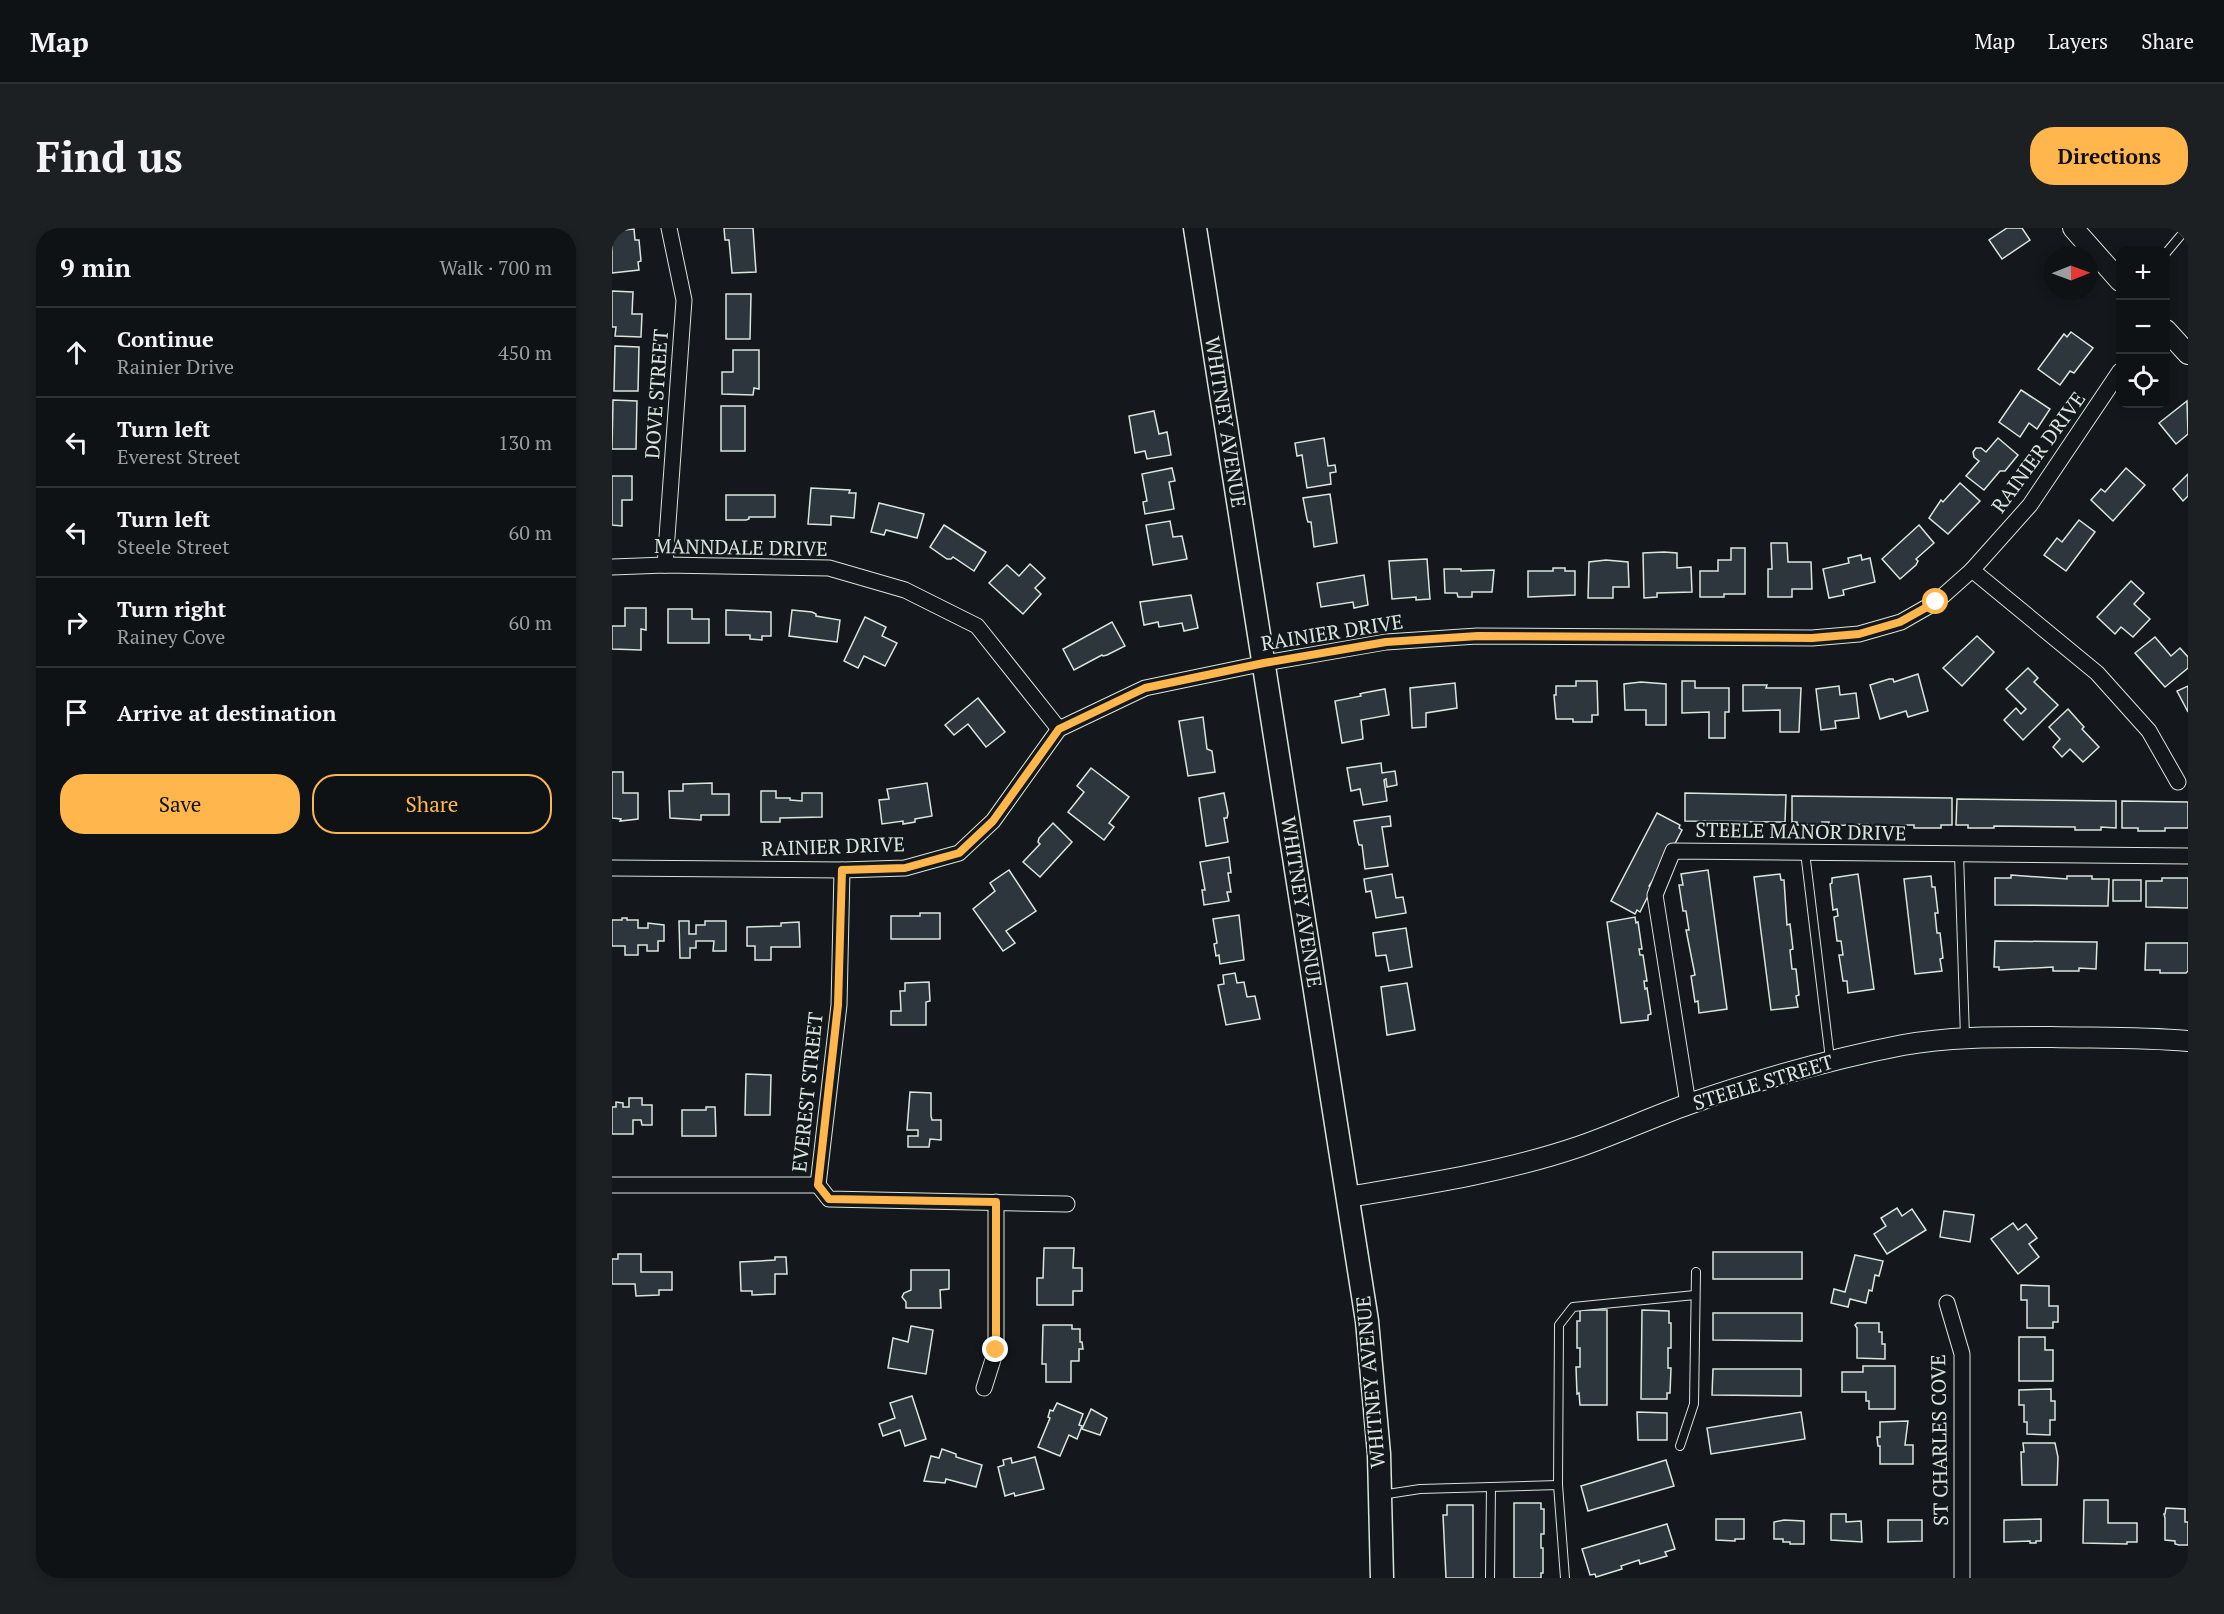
<!DOCTYPE html>
<meta charset="utf-8">
<style>
:root{--surface:#0f1215;--page:#1d2022;--text:#f1f3f6;--muted:#9b9ea0;--line:#2f3234;--accent:#ffb74d}
body{margin:0;font-family:"PT Serif",serif;background:var(--page);color:var(--text)}
.controls{position:absolute;right:18px;top:18px;display:grid;overflow:hidden;border-radius:12px;box-shadow:0 3px 9px #0003}
.controls button{width:54px;height:54px;display:grid;place-items:center;padding:0;border:0;border-bottom:2px solid var(--line);background:var(--surface);color:var(--text);font:30px sans-serif}
.compass{position:absolute;left:1432px;top:18px;width:54px;height:54px;border-radius:50%;background:var(--surface);box-shadow:0 3px 9px #0003;rotate:89deg}
.stop{position:absolute;width:18px;height:18px;margin:-14px;border:4px solid #ffb74d;border-radius:50%;background:#fff}
.stop.end{background:#ffb74d;border-color:#fff;box-shadow:0 2px 6px #0008}
.list{margin:0;padding:0;list-style:none}
h2{display:flex;justify-content:space-between;align-items:center;height:78px;margin:0;padding:0 24px;font-size:26px}
h2 small{font-size:20px;font-weight:400;color:var(--muted)}
.list li{display:grid;grid-template-columns:39px 1fr auto;gap:18px;align-items:center;box-sizing:border-box;height:90px;padding:0 24px;border-top:2px solid var(--line)}
.list b{display:block;font-size:22px;white-space:nowrap}
.list p{margin:0;font-size:20px;white-space:nowrap;color:var(--muted)}
.list em{font-size:20px;font-style:normal;color:var(--muted)}
.actions{display:flex;gap:12px;padding:18px 24px}
.actions a{flex:1;padding:14px 0;border:2px solid var(--accent);border-radius:24px;text-align:center;font-size:21px;color:var(--accent)}
.actions .main{background:var(--accent);color:#111}
.icon{flex:none;width:33px;height:33px;fill:none;stroke:currentColor;stroke-width:2;stroke-linecap:round;stroke-linejoin:round}
.map{position:relative;flex:none;width:1576px;height:1350px;overflow:hidden;border-radius:24px}
header{display:flex;align-items:center;gap:36px;box-sizing:border-box;height:84px;padding:0 30px;background:var(--surface);border-bottom:2px solid var(--line)}
header strong{font-size:28px}
nav{display:flex;gap:33px;margin-inline-start:auto;font-size:21px}
.intro{display:flex;align-items:center;justify-content:space-between;box-sizing:border-box;height:144px;padding:0 36px}
h1{margin:0;font-size:42px}
.button{padding:15px 27px;border-radius:24px;background:var(--accent);color:#111;font-size:21px;font-weight:700}
main{display:flex;gap:36px;padding:0 36px}
aside{flex:1;background:var(--surface);border-radius:24px;box-shadow:0 3px 9px #0003}
.map>svg:first-child{display:block}
</style>
<header>
<strong>Map</strong>
<nav><a>Map</a><a>Layers</a><a>Share</a></nav>
</header>
<div class="intro"><h1>Find us</h1><a class="button">Directions</a></div>
<main>
<aside>
<h2>9 min<small>Walk · 700 m</small></h2>
<ul class="list">
<li><svg class="icon" aria-label="ahead" viewBox="0 0 24 24"><path d="M12 20V5M6 11l6-6 6 6"/></svg><div><b>Continue</b><p>Rainier Drive</p></div><em>450 m</em></li>
<li><svg class="icon" aria-label="left" viewBox="0 0 24 24"><path d="M17 20v-9H6M10 6l-5 5 5 5"/></svg><div><b>Turn left</b><p>Everest Street</p></div><em>130 m</em></li>
<li><svg class="icon" aria-label="left" viewBox="0 0 24 24"><path d="M17 20v-9H6M10 6l-5 5 5 5"/></svg><div><b>Turn left</b><p>Steele Street</p></div><em>60 m</em></li>
<li><svg class="icon" aria-label="right" viewBox="0 0 24 24"><path d="M7 20v-9h11M14 6l5 5-5 5"/></svg><div><b>Turn right</b><p>Rainey Cove</p></div><em>60 m</em></li>
<li><svg class="icon" aria-label="arrive" viewBox="0 0 24 24"><path d="M6 21V4h12l-3 4 3 4H6"/></svg><div><b>Arrive at destination</b></div></li>
</ul>
<div class="actions"><a class="main">Save</a><a>Share</a></div>
</aside>
<div class="map">
<svg width="1576" height="1350" viewBox="0 0 1576 1350">
<rect width="100%" height="100%" fill="#14181c"/>
<!-- building -->
<g fill="#2c363c" stroke="#d8e6dc" stroke-width="1.5">
<path d="M112,0H141L144,44L120,45L117,12H113Z"/>
<path d="M1395,0H1410L1418,12L1390,31L1377,12Z"/>
<path d="M22,1L23,12H27L29,33L26,34L27,42L0,45V3Z"/>
<path d="M0,63L21,64L20,86H30L29,109L3,108L4,99H0Z"/>
<path d="M114,66H139L138,111H114Z"/>
<path d="M1459,104L1481,120L1462,145L1458,143L1448,157L1426,141L1452,106L1455,109Z"/>
<path d="M3,118L27,119L26,163H2Z"/>
<path d="M121,122H147V161L142,160L141,167L110,166V144H121Z"/>
<path d="M1409,162L1438,181L1425,201L1417,195L1408,209L1387,194Z"/>
<path d="M1,172L25,173L24,221H0Z"/>
<path d="M1575,173L1576,206L1564,216L1547,195Z"/>
<rect x="109" y="178" width="24" height="45"/>
<path d="M542,183L547,206L555,204L559,227L535,231L533,223L523,225L517,188Z"/>
<path d="M712,210L716,238L723,237L724,244L718,245L719,256L695,260L690,227L685,228L683,215Z"/>
<path d="M1386,210L1406,227L1393,243H1388L1372,262L1354,248L1367,233L1362,229L1361,224L1364,220H1369L1374,224Z"/>
<path d="M560,240L563,253L557,254L562,281L533,286L531,274L535,273L530,246Z"/>
<path d="M1514,240L1533,257L1501,293L1479,272L1489,261L1493,264Z"/>
<path d="M1576,246V268L1571,273L1561,261Z"/>
<path d="M0,248H20V272H10V298L0,297Z"/>
<path d="M1348,255L1368,273L1336,306L1317,290L1329,272L1331,274Z"/>
<path d="M199,260L238,262L237,265H244L242,290L219,288V297L196,296Z"/>
<path d="M718,266L725,315L702,319L699,294H696L695,291L691,270Z"/>
<path d="M114,267H163V289H137V291L134,292H114Z"/>
<path d="M267,275L312,286L305,310L274,302L272,307L259,304Z"/>
<path d="M1467,292L1483,304L1454,343L1432,327L1445,310L1450,314Z"/>
<path d="M558,293L561,309L570,308L575,331L541,337L534,297Z"/>
<path d="M332,297L374,324L362,343L341,329L339,331H335L318,319Z"/>
<path d="M1307,297L1322,315L1304,331L1306,333L1304,337L1288,351L1270,331Z"/>
<path d="M1159,315H1175L1176,334H1199L1200,361H1180V369H1156V341H1160Z"/>
<path d="M1119,320H1133V366H1112V369H1088V343H1106V332H1119Z"/>
<path d="M1052,324L1065,325V340L1079,339L1080,364L1045,365V369L1032,370L1031,325Z"/>
<path d="M1249,327L1250,332L1258,330L1263,354L1231,362L1232,367L1217,370L1211,341L1237,335L1236,330Z"/>
<path d="M815,331L818,371L804,372V369L780,371L777,333Z"/>
<path d="M994,332L1016,334L1017,359H1001V370H976L977,334Z"/>
<path d="M418,336L433,350L423,360L429,366L411,386L377,355L395,337L407,348Z"/>
<path d="M941,340H953V343H963V367L916,369V343H941Z"/>
<path d="M832,341H849V343L882,342L880,364H860V369H846L845,365H833Z"/>
<path d="M752,347L756,377L742,380L741,374L709,379L705,355Z"/>
<path d="M1519,353L1532,365L1522,376L1538,391L1521,409L1509,399L1503,406L1485,389Z"/>
<path d="M579,367L586,400L572,403L570,395L547,399L546,394L532,397L528,374Z"/>
<path d="M13,380H34V402L29,401V422L0,421V398H13Z"/>
<path d="M56,381H80V391H97V415H56Z"/>
<path d="M114,382L159,384V408H150V412L138,411V407H114Z"/>
<path d="M180,382L200,384L204,386V388L228,392L225,414L177,408Z"/>
<path d="M253,389L274,399L270,408L285,415L273,438L252,428L246,440L232,433Z"/>
<path d="M500,394L513,418L495,427L491,428L490,427L462,442L451,421Z"/>
<path d="M1365,408L1382,424L1350,458L1331,440Z"/>
<path d="M1543,409L1559,428L1568,420L1576,429V440L1553,459L1523,425Z"/>
<path d="M1416,440L1426,450L1422,454L1446,477L1411,512L1392,492L1404,480L1409,486L1414,481L1394,461Z"/>
<path d="M1306,446L1316,483L1296,489L1294,483L1268,491L1258,457L1277,451H1281L1282,454Z"/>
<path d="M964,453H985L986,487H980V494H961V491H944L942,467H944V458H964Z"/>
<path d="M1070,453H1083V460H1117V484H1113V510H1097V484L1070,485Z"/>
<path d="M1029,454L1054,456V497H1034V482H1013L1012,456Z"/>
<path d="M843,455L845,480L814,485V499L800,500L798,460Z"/>
<path d="M1131,457H1155L1154,460H1189L1187,504H1168V482L1131,483Z"/>
<path d="M1227,458L1228,467L1244,465L1247,490L1223,493L1224,500L1209,502L1204,461Z"/>
<path d="M1576,458V484L1565,463Z"/>
<path d="M773,461L777,487L749,492L751,511L730,515L723,473L749,468L748,466L751,465Z"/>
<path d="M366,470L393,504L374,519L356,496L342,507L333,497Z"/>
<path d="M1456,481L1472,499L1470,501L1487,519L1471,534L1458,521L1450,529L1441,519L1448,511L1437,499Z"/>
<path d="M591,489L595,521L600,523L603,544L576,548L567,493Z"/>
<path d="M769,535L770,545L783,543L785,557L775,559L774,551L772,552L775,573L751,577L748,561L739,563L735,540Z"/>
<path d="M479,540L517,569L497,595L502,599L492,612L456,584L472,564L465,558Z"/>
<path d="M0,544H11V565H26V591L8,593L9,591L0,590Z"/>
<path d="M100,555V566H117V587H89V592L58,590L57,563H71V556Z"/>
<path d="M315,555L320,588L303,591V594L291,596V593L270,596L267,572L277,571L275,561Z"/>
<path d="M149,563H164V570H178V572L190,573V565H210V589L168,590V594H149Z"/>
<path d="M612,565L616,585L615,590H612L616,614L594,618L587,570Z"/>
<path d="M1073,565L1174,567L1173,594L1073,593Z"/>
<path d="M1180,568L1340,570V597H1329V600H1302V597H1283V599H1256V596L1217,598V594H1210L1211,597H1185V594H1180Z"/>
<path d="M1345,571L1504,573V600L1489,599V602H1463V599L1382,598V600H1356V597H1344Z"/>
<path d="M1510,573L1576,574V600H1553V603H1526V600H1510Z"/>
<path d="M1045,585L1068,597L1067,600L1070,602L1043,654L1041,652L1037,658L1040,660L1028,684L1025,682L1023,686L999,673Z"/>
<path d="M778,588L779,598L770,599L776,638L753,641L750,617H747L746,614L742,593Z"/>
<path d="M441,595L460,614L428,649L411,634L428,616L426,614L427,610Z"/>
<path d="M617,629L619,645H616L619,664H615L617,673L592,677L590,662H593L588,634Z"/>
<path d="M397,642L424,683L394,703L403,715L391,723L361,681L383,663L378,655Z"/>
<path d="M1096,642L1115,781L1087,785L1086,773L1083,774L1079,748L1083,747L1074,702H1077L1074,683H1071L1067,657H1071L1069,646Z"/>
<path d="M780,646L784,670L791,669L794,685L764,690L759,663L754,664L752,651Z"/>
<path d="M1168,646L1169,652H1172L1175,697L1178,696L1181,721L1178,722L1180,741H1184L1187,767L1184,768L1186,779L1159,782L1142,649Z"/>
<path d="M1246,646L1262,761L1236,765L1235,753H1231L1227,727H1231L1229,713H1225L1222,689L1226,688L1225,681L1221,682L1218,656L1220,655V650Z"/>
<path d="M1399,647L1455,651V648H1480V651H1497L1496,678L1383,677V650H1399Z"/>
<path d="M1319,648L1320,659H1323L1326,685H1323L1325,705H1328L1331,730L1328,731L1330,743L1303,746L1292,651Z"/>
<path d="M1550,650H1576V680L1534,679V653H1550Z"/>
<rect x="1501" y="652" width="28" height="21"/>
<path d="M308,685H328V711H279V688H308Z"/>
<path d="M627,687L632,732L608,736L607,727L604,728L602,716L605,715L601,691Z"/>
<path d="M1023,689L1024,695L1026,694L1030,721H1027L1028,727H1031L1035,753H1032L1033,761L1035,760L1039,786L1036,787V792L1009,795L995,694Z"/>
<path d="M10,690H15V692H26V700H36V695L52,697V713H46V723H35V717H26V727H13V718H0V692H10Z"/>
<path d="M67,693H77V706H84V697H93V693H114V723H101L102,713H84V720H78V730H68Z"/>
<path d="M187,694L188,719H159V732H143V718H135V699L169,698V695Z"/>
<path d="M794,700L800,739L777,743L774,727L764,728L761,705Z"/>
<path d="M1383,713L1485,714L1484,741L1467,740V743H1441V739L1387,742V739H1382Z"/>
<path d="M1534,715H1576V743L1574,745H1548V742H1533Z"/>
<path d="M623,745L625,755L632,754L635,769L643,768L648,791L614,797L606,757L612,756L611,747Z"/>
<path d="M317,754L318,773L314,774V797H279V783H289L288,763H293V755Z"/>
<path d="M795,755L803,802L775,807L769,759Z"/>
<path d="M134,846L159,847L158,887H133Z"/>
<path d="M298,864L319,865V888L320,892H329V912L318,911L317,919H296V908H306V902H295Z"/>
<path d="M17,870H30V877H40V897H30L29,892H21V906H0V879H4V874L11,875V879H17Z"/>
<path d="M94,879H103L104,908H70V882H94Z"/>
<path d="M1285,980L1290,988L1300,981L1314,1002L1275,1026L1262,1006L1274,998L1269,990Z"/>
<path d="M1332,983L1362,987L1358,1014L1328,1009Z"/>
<path d="M1401,995L1406,1002L1414,996L1425,1010L1417,1016L1427,1029L1406,1046L1379,1011Z"/>
<path d="M432,1020H462L461,1040H470V1063H461V1077H425V1050H431Z"/>
<rect x="1101" y="1024" width="89" height="27"/>
<path d="M6,1026H29V1044H60V1062H47V1067L24,1068L23,1056H0V1031H6Z"/>
<path d="M1243,1027L1271,1033L1267,1048L1263,1047L1260,1063L1257,1062L1254,1075L1238,1071L1236,1079L1219,1075L1222,1061L1233,1064Z"/>
<path d="M163,1029H174L175,1046H163V1066L140,1067V1063H129L128,1034L163,1032Z"/>
<path d="M299,1042H337V1061L328,1062L329,1080H294V1074L290,1069L292,1065L299,1062Z"/>
<path d="M1409,1057L1437,1058V1078H1446V1094H1441V1100H1415V1072H1409Z"/>
<path d="M968,1082H995V1177H968L967,1165L965,1166L964,1139H968V1120H965V1093H968Z"/>
<path d="M1030,1082L1057,1083V1095H1059V1120H1056V1140H1059L1058,1165H1055V1171H1029Z"/>
<path d="M1101,1085H1190V1113L1101,1112Z"/>
<path d="M1245,1095H1267V1104H1270V1116H1273V1131L1245,1130V1100L1243,1097Z"/>
<path d="M431,1097H460V1101H468V1114H470L471,1121H467V1133H459V1154H434V1136H430Z"/>
<path d="M299,1098L321,1102L314,1146L276,1140L281,1110L296,1114Z"/>
<path d="M1407,1109H1433V1122H1441V1153H1407Z"/>
<path d="M1251,1138H1283V1181H1257V1173H1254V1164H1230V1144H1251Z"/>
<path d="M1101,1141H1189V1168L1100,1167Z"/>
<path d="M1439,1161V1173H1443V1192H1438V1207L1415,1206V1194H1412V1177H1407V1162Z"/>
<path d="M300,1168L314,1211L293,1218L288,1202L271,1208L267,1196L283,1190L278,1175Z"/>
<path d="M445,1175L471,1186L467,1197L470,1198L465,1211L457,1207L448,1228L426,1219L438,1190L436,1189L438,1182L441,1183Z"/>
<path d="M479,1181L495,1190L488,1207L470,1201Z"/>
<path d="M1025,1184L1055,1185V1212H1026Z"/>
<path d="M1189,1184L1193,1211L1099,1226L1095,1200Z"/>
<path d="M1296,1193L1293,1217H1301V1236H1268V1218H1266L1265,1209H1268V1194Z"/>
<path d="M1411,1215H1443L1446,1229L1445,1257H1410L1409,1224H1412Z"/>
<path d="M330,1221L344,1226V1229L370,1237L364,1259L334,1251L333,1255L312,1253L319,1228L327,1230Z"/>
<path d="M423,1229L432,1261L403,1268L402,1265L393,1268L386,1239L392,1237L391,1232L399,1230L400,1235Z"/>
<path d="M1054,1232L1062,1258L976,1283L969,1258Z"/>
<path d="M1472,1272H1496V1295H1525V1314H1515V1316L1471,1315Z"/>
<path d="M902,1275H929V1281H932V1306H929V1320H931V1345H929V1350H902Z"/>
<path d="M835,1277H861V1350H834L831,1287H835Z"/>
<path d="M1554,1280L1573,1281V1294H1576V1317H1567L1563,1316V1313L1553,1312V1290L1552,1286H1553Z"/>
<path d="M1219,1286H1234V1294L1249,1293L1250,1314L1219,1312Z"/>
<path d="M1104,1291H1132V1311H1123V1313L1104,1312Z"/>
<path d="M1429,1291V1313H1424V1315H1418V1313L1392,1314V1292Z"/>
<path d="M1172,1292L1192,1293V1316H1178V1314H1171V1311H1162V1294Z"/>
<path d="M1276,1292H1310V1313L1276,1314Z"/>
<path d="M1055,1296L1063,1321L1053,1324L1055,1328L1028,1336L1027,1332L1009,1338L1010,1341L984,1349L983,1346L978,1347L970,1321Z"/>
</g>
<g fill="none" stroke-linecap="round" stroke-linejoin="round">
<!-- service casing -->
<g stroke="#d8e6dc" stroke-width="10">
<g id="service">
<path d="M1554,25L1575,0"/>
<path d="M1193,624L1218,831"/>
<path d="M1347,626L1353,809"/>
<path d="M1068,1218L1082,1176L1084,1044"/>
<path d="M946,1257L947,1097L961,1079L1083,1067"/>
<path d="M769,1267L808,1261L946,1257L953,1350"/>
<path d="M878,1350L879,1259"/>
</g>
</g>
<!-- minor casing -->
<g stroke="#d8e6dc" stroke-width="17">
<g id="minor">
<path d="M53,337L72,72L57,0"/>
<path d="M0,339L53,337L217,340L293,362L365,398L447,501"/>
<path d="M1360,342L1485,445L1537,503L1566,554"/>
<path d="M0,640L230,642L293,640L347,625L381,593L447,501L533,460L653,435L774,414L865,408L1200,410L1247,406L1289,394L1324,374L1360,342L1418,277L1508,143"/>
<path d="M1076,876L1043,667L1061,623L1576,628"/>
<path d="M0,957H206"/>
<path d="M206,957L227,777L230,642"/>
<path d="M206,957L217,971L455,976"/>
<path d="M1335,1075L1350,1126V1350"/>
<path d="M372,1160L384,1122V974"/>
</g>
</g>
<!-- tertiary casing -->
<g stroke="#d8e6dc" stroke-width="22">
<g id="tertiary">
<path d="M1461,0L1508,53"/>
<path d="M1554,102L1576,126"/>
<path d="M736,969C814,956 892,944 966,919C1004,906 1040,889 1077,876C1146,852 1218,831 1291,817C1340,808 1391,809 1440,809C1485,810 1531,809 1576,813"/>
</g>
</g>
<!-- secondary casing -->
<g stroke="#d8e6dc" stroke-width="25">
<path id="secondary" d="M583,0L755,1093L767,1226L770,1350"/>
</g>
<!-- service -->
<use href="#service" stroke="#14181c" stroke-width="8"/>
<!-- minor -->
<use href="#minor" stroke="#14181c" stroke-width="15"/>
<!-- tertiary -->
<use href="#tertiary" stroke="#14181c" stroke-width="20"/>
<!-- secondary -->
<use href="#secondary" stroke="#14181c" stroke-width="22"/>
</g>
<g fill="none" stroke-linecap="round" stroke-linejoin="round">
<!-- route -->
<path stroke="#ffb74d" stroke-width="8" d="M384,1122V974L217,971L206,957L226,777L230,642L293,640L347,625L381,593L447,501L533,460L652,435L774,414L866,408L1200,410L1247,406L1288,394L1324,374"/>
</g>
<g text-anchor="middle" dominant-baseline="central" stroke-width="4.5" stroke-linejoin="round" paint-order="stroke">
<!-- street labels -->
<g font-size="20" fill="#d8e6dc" stroke="#14181c">
<text transform="translate(44 166) rotate(-86)">DOVE STREET</text>
<text transform="translate(614 194) rotate(81)">WHITNEY AVENUE</text>
<text transform="translate(1426 224) rotate(-54)">RAINIER DRIVE</text>
<text transform="translate(129 319) rotate(1)">MANNDALE DRIVE</text>
<text transform="translate(720 404) rotate(-9)">RAINIER DRIVE</text>
<text transform="translate(1189 603) rotate(1)">STEELE MANOR DRIVE</text>
<text transform="translate(221 618) rotate(-2)">RAINIER DRIVE</text>
<text transform="translate(690 674) rotate(81)">WHITNEY AVENUE</text>
<text transform="translate(1151 854) rotate(-17)">STEELE STREET</text>
<text transform="translate(195 864) rotate(-84)">EVEREST STREET</text>
<text transform="translate(758 1154) rotate(-95)">WHITNEY AVENUE</text>
<text transform="translate(1327 1212) rotate(-91)">ST CHARLES COVE</text>
</g>
</g>
</svg>
<div class="controls">
<button>+</button>
<button>−</button>
<button><svg class="icon" aria-label="locate" viewBox="0 0 24 24"><circle cx="12" cy="12" r="6"/><path d="M12 2v4M12 18v4M2 12h4M18 12h4"/></svg></button>
</div>
<svg class="compass" viewBox="-18 -18 36 36"><path d="M0-13l5 13h-10z" fill="#e53935"/><path d="M0 13l5-13h-10z" fill="#9b9ea0"/></svg>
<div class="stop" style="left:1324px;top:374px"></div>
<div class="stop end" style="left:384px;top:1122px"></div>
</div>
</main>
